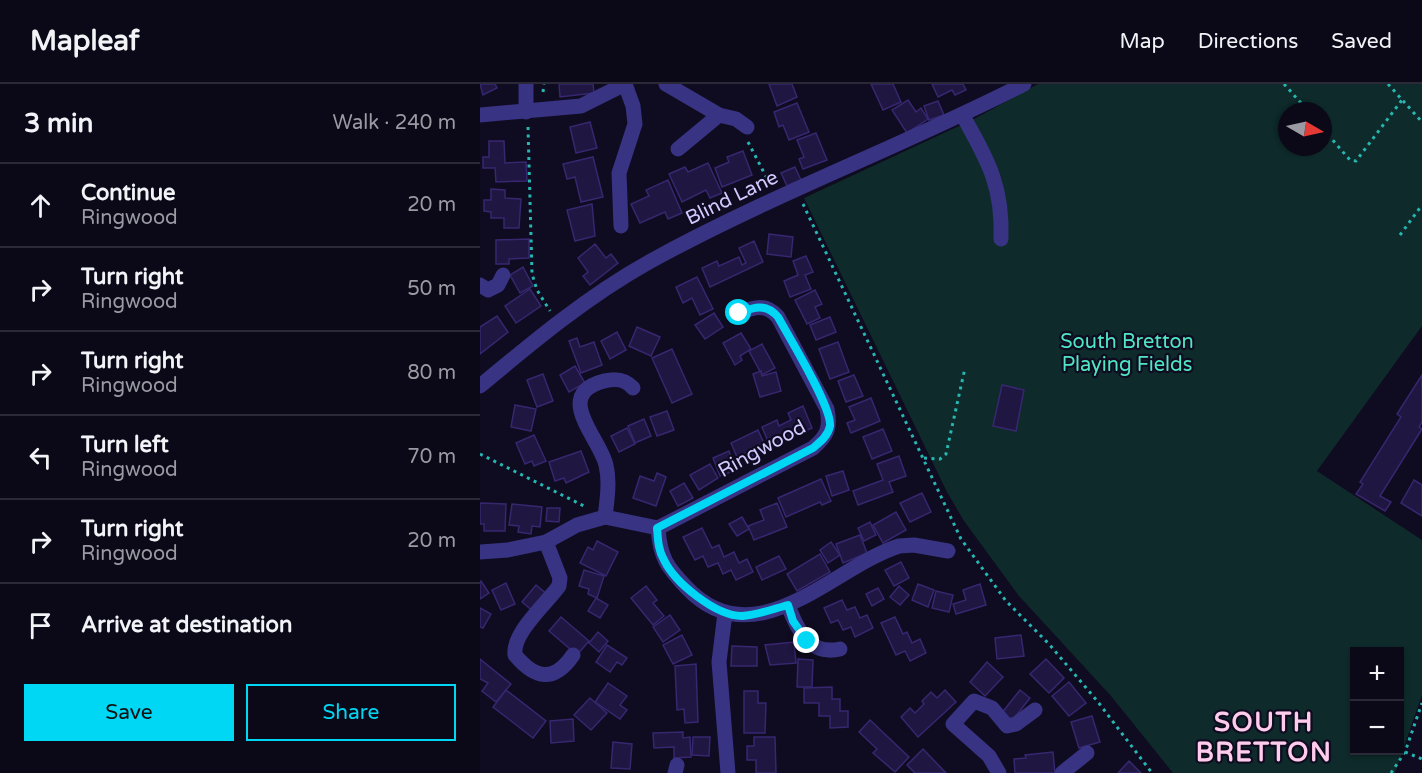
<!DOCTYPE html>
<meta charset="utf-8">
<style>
:root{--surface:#0b0818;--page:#191625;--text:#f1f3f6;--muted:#9a9aa2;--line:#2b2937;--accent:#00d7f5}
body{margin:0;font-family:"Varela Round",sans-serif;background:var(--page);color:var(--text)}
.controls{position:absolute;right:18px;bottom:18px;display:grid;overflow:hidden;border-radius:0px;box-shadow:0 2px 4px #0004}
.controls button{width:54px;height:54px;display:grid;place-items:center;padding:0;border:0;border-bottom:2px solid var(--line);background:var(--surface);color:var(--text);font:30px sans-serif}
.compass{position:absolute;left:798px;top:18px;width:54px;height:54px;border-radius:50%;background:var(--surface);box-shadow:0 2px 4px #0004;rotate:99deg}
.stop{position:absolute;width:18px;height:18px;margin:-14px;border:4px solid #00d7f5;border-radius:50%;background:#fff}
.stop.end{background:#00d7f5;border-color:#fff;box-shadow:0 2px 6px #0008}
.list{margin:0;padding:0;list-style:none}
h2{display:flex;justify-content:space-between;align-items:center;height:78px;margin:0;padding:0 24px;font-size:26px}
h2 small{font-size:20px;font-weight:400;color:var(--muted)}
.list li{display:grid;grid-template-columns:39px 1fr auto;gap:18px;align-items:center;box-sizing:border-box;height:84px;padding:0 24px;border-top:2px solid var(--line)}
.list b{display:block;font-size:22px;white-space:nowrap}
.list p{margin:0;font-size:20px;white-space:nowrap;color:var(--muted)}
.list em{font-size:20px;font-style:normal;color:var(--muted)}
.actions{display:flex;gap:12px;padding:18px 24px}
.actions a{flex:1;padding:14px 0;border:2px solid var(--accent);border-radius:0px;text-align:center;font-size:21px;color:var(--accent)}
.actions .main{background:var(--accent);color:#111}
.icon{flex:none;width:33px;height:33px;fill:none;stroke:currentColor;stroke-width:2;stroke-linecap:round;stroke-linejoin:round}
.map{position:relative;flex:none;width:942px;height:689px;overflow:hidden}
header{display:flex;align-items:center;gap:36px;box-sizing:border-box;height:84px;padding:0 30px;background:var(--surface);border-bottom:2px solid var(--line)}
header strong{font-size:28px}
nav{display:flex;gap:33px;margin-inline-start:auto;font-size:21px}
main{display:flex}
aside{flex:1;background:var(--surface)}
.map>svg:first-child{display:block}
</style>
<header>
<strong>Mapleaf</strong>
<nav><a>Map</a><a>Directions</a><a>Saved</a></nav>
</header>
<main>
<aside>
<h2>3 min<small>Walk · 240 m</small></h2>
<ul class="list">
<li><svg class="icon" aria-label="ahead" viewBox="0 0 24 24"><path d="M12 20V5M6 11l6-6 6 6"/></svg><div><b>Continue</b><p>Ringwood</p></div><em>20 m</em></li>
<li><svg class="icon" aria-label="right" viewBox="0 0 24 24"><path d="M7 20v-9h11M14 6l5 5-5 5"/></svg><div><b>Turn right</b><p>Ringwood</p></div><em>50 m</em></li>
<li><svg class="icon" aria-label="right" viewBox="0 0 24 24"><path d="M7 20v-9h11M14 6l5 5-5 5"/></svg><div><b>Turn right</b><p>Ringwood</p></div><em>80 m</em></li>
<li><svg class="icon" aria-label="left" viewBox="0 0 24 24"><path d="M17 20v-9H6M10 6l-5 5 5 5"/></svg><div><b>Turn left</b><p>Ringwood</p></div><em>70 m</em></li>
<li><svg class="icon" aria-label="right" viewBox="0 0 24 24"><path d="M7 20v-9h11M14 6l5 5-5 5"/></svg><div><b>Turn right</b><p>Ringwood</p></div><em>20 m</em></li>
<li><svg class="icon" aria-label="arrive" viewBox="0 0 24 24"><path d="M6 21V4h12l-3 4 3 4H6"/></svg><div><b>Arrive at destination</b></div></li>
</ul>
<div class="actions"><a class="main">Save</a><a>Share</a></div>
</aside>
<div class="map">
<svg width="942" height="689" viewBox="0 0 942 689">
<rect width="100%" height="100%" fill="#0f0b20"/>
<!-- green -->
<path fill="#0e2a2a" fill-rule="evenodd" d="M558,0H942V242L837,387L942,456V611L915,689H693L631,612L539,512L484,437L467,408L324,114L494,35ZM807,27H843V63H807ZM874,568H920V666H874Z"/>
<!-- building -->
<g fill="#201642" stroke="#37276f" stroke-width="1.5">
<path d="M0,0H15L17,4L3,11Z"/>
<path d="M79,0H113L114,9L80,13Z"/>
<path d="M289,0H312L317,13L297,22Z"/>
<path d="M391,0H413L421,18L403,26Z"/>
<path d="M452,0H483L486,6L475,11L472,6L458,13Z"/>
<path d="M428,16L436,28L441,24L448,35L427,49L412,26Z"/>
<path d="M458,17L464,31L449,36L444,22Z"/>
<path d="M317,19L329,48L309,56L303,41L299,43L294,28Z"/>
<path d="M110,38L117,64L96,69L90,43Z"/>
<path d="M336,49L347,76L323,85L319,75L324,73L317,56Z"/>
<path d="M9,57H24L25,79L46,78L47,97L16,98L15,84H3V73H9Z"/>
<path d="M263,67L272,91L242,103L235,84L249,78L247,73Z"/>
<path d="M113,73L123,113L101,118L95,93L87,95L83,80Z"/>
<path d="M228,79L242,109L230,114L226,106L202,118L189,90L205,83L208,88Z"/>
<path d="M315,83L321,96L307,102L301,89Z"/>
<path d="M188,96L202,129L188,135L185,128L160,139L151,120L169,112L166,106Z"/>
<path d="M11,105L25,106V114L41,115L39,144H24V134H11V128L4,127V116H11Z"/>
<path d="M112,120L115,152L95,157L87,126Z"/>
<path d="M289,150L313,153L311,173L287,170Z"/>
<path d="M49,155V174L29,175V180H16V156Z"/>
<path d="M274,157L283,178L230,203L222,184L237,177L239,182L259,173L262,181L266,179L259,164Z"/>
<path d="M115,160L126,174L131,170L138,179L110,201L103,192L108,188L98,174Z"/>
<path d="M326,172L333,188L325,191L331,205L310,213L304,197L318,191L313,177Z"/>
<path d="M43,183L53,202L40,209L30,191Z"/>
<path d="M217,193L233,225L220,231L212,214L203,219L196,203Z"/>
<path d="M50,205L61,222L36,239L25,222Z"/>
<path d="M335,206L342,220L335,223L340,234L327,240L315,216Z"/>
<path d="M234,229L243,243L225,255L215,241Z"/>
<path d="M17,232L28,248L0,270V243Z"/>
<path d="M350,233L356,248L336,256L330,241Z"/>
<path d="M157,243L180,253L171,272L149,262Z"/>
<path d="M137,248L146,266L130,275L121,257Z"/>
<path d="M261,249L271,265L260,272L262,276L255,281L243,259Z"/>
<path d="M97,254L100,263L114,258L122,281L101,289L89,257Z"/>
<path d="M358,258L369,288L350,295L339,265Z"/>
<path d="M282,260L295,284L282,291L269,267Z"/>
<path d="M192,265L212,310L192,319L172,274Z"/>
<path d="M95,282L105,299L89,308L80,291Z"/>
<path d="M281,287L282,292L296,288L301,307L280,313L273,290Z"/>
<path d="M63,290L73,317L57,323L47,296Z"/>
<path d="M374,291L383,312L366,318L358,297Z"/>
<path d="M942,291V338L939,343L942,345L900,412L911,418L905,427L876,410L883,400L880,398L921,333L917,330Z"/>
<path d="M522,301L544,306L536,347L513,342Z"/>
<path d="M391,314L400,337L371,349L367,339L375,336L369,323Z"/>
<path d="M35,321L56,325L51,347L31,343Z"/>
<path d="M323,322L332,344L290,362L282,343L297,336L299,342L311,336L308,329Z"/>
<path d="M187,327L194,346L177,352L170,333Z"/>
<path d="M164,335L171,352L155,359L148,342Z"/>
<path d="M147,344L155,360L139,368L131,352Z"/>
<path d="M403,345L412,367L392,375L383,353Z"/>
<path d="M278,346L287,366L273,373L270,367L257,373L251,359Z"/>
<path d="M54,351L66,377L54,382L52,377L45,380L36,359Z"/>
<path d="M101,367L109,388L86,399L84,394L75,397L69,378Z"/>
<path d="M249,367L256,386L240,392L233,374Z"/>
<path d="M419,372L426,392L409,398L413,408L378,421L373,407L403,396L397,380Z"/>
<path d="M230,380L238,394L219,406L210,391Z"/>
<path d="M363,387L369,406L352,412L346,392Z"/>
<path d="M177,389L186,393L176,422L153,414L160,392L174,397Z"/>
<path d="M341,395L351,417L342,421L340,418L306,433L298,414Z"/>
<path d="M934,396L942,401V432L921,419Z"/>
<path d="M204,399L213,414L198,422L190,407Z"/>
<path d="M442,409L451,428L430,438L420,419Z"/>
<path d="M0,419L26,420L25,447H4V440H0Z"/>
<path d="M297,419L307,443L274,456L268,442L284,436L280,426Z"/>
<path d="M32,420L62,423L60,443L52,442L51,450L38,448L39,442L29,441Z"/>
<path d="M67,424H80L79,438L66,437Z"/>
<path d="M416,428L426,446L403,459L393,441Z"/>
<path d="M262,433L269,445L257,452L249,440Z"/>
<path d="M390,438L396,451L384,457L378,444Z"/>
<path d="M222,444L232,464L239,461L244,473L254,468L259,479L267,475L273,488L256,496L251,486L243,490L238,479L228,483L223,472L215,476L203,453Z"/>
<path d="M380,451L387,469L363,479L356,460Z"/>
<path d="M117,457L138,468L126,492L100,479L108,463L113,466Z"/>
<path d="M351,458L360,471L348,479L340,466Z"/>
<path d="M340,470L350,488L317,507L307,490Z"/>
<path d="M299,472L306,485L282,496L276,483Z"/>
<path d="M421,478L429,494L414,502L405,486Z"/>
<path d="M104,486L124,492L117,514L108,510L109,505L99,502Z"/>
<path d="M1,497L9,509L0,515V498Z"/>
<path d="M26,499L35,520L21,526L12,506Z"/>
<path d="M438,500L454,506L448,523L432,516Z"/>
<path d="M500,500L506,521L476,530L473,520L486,516L483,506Z"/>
<path d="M56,501L68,511L55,529L42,518Z"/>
<path d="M166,502L177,516L173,519L184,532L173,541L151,514Z"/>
<path d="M419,502L429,511L420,521L410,513Z"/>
<path d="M398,504L404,515L392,522L386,510Z"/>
<path d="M456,507L473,511L469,528L452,524Z"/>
<path d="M116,514L128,521L120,534L108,527Z"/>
<path d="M362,516L367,526L375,523L380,534L387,531L393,544L375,553L371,543L363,546L358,536L351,539L344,524Z"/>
<path d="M0,524L11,530L3,544L0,543Z"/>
<path d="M190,531L200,546L183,558L173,543Z"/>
<path d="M81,533L109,557L97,571L69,547Z"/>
<path d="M415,533L423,550L427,548L432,559L440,555L446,569L430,577L425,567L416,571L401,539Z"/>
<path d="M118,548L128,557L119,568L109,559Z"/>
<path d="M202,551L212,571L193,580L183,561Z"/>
<path d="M541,551L544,572L517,575L515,554Z"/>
<path d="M314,558L316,579L290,581L285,561Z"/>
<path d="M127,561L147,574L142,581L137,578L130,588L116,578Z"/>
<path d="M252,562L277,563V582H251Z"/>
<path d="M0,575L31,600L16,618L2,607L8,599L0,595Z"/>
<path d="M318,575L333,576L332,603H317Z"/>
<path d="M566,575L584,594L569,609L550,590Z"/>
<path d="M507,578L523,593L505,612L490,598Z"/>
<path d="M216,580L218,638L205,639L204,625L197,626L195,582Z"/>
<path d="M589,598L606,619L589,632L572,612Z"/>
<path d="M128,599L147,612L140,621L147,626L140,635L115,618Z"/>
<path d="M352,603V615H360V627H368V643L350,644V632H339V619H324V604Z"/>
<path d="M26,606L66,637L53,654L13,623Z"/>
<path d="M465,606L476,618L438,653L421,633L430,624L435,629L444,620L442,617L451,608L457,614Z"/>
<path d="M540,606L550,614L531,638L521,630Z"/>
<path d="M264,607H278V619H286L285,649H264Z"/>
<path d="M110,614L127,629L111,646L94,631Z"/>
<path d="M612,632L620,658L599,664L591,638Z"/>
<path d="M93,635L94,657L71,659L70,637Z"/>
<path d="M390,636L429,673L415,688L393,669L397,665L379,648Z"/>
<path d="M203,648V654L210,653L211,673L194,674V663L174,664L173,649Z"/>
<path d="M213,653H230L229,672L212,671Z"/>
<path d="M274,653H295L296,689H276V676H267V662H274Z"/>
<path d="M133,658L152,660L150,685L131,684Z"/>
<path d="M443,665L466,689H435L427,681Z"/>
<path d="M573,668L575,689H535L534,675L546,674L545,671Z"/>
<path d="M649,677L661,689H638Z"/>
</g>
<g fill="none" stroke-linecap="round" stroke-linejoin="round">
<!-- path -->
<g stroke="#26b7b2" stroke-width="3" stroke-dasharray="3 4.5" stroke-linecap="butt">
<path d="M804,0L828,27"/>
<path d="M908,0L942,38"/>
<path d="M63,8L64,0"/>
<path d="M48,43L52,190L57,206L70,227"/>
<path d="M843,45L870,76L876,77L922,16"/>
<path d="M268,58L290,100"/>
<path d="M323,120L481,455L526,517L569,560L618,618L672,689"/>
<path d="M920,151L942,121"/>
<path d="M0,370L106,423"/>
<path d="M444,374L460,375L466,370L485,284"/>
<path d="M925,668L942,675"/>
<path d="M911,689L925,668L942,619"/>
</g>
<!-- minor -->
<g stroke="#383382" stroke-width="15">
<path d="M46,0V28"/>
<path d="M186,0L239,31L256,35L267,43"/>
<path d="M0,31L101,22L145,0"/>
<path d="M483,32C508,77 523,102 521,155"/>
<path d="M198,65L239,31"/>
<path d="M141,142L139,89L155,40L153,22L145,0"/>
<path d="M0,201L8,206L18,201L23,191"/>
<path d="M0,302C54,257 108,212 169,178C290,111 421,63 544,0"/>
<path d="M125,433C127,416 130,398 126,381C120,354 72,311 124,297C136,294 145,295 153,304"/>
<path d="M178,444C180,474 187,483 207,504C276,576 353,483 419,462L434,461L468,467"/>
<path d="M66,458L80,494L79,502C66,520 32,549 35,571C55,595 74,599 93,571"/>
<path d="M0,468L28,466L66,458L97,441L125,433L178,444L333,364C347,352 351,344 347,325L298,233C286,219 274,223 259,229"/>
<path d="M308,521C317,546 330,572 360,565"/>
<path d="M245,529L239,578L248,689"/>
<path d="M195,689L197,681"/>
<path d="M519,689L509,672L473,640L494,617L512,624L527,642L536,640L555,626"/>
<path d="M582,689L607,669"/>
</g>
</g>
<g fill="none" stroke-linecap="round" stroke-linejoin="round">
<!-- route -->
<path stroke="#00d7f5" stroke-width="8" d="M259,229C274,223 286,219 298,233C309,253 352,323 350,342C348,352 340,358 333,364L177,444C178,455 178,466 184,476C195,499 236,532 262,532C277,531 293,525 308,521L313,537L327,557"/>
</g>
<g text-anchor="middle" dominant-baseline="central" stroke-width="4.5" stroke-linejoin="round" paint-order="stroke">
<!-- street labels -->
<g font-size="20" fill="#d1caff" stroke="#0f0b20">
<text transform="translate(252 114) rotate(-26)">Blind Lane</text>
<text transform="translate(282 365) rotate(-29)">Ringwood</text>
</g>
<!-- park labels -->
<g font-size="20" fill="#4fe6c3" stroke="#0f0b20">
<text x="647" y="258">South Bretton<tspan x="647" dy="23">Playing Fields</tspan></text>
</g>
<!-- district labels -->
<g font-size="26" font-weight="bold" letter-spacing="1.5" fill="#ffcceb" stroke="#0f0b20">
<text x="784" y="638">SOUTH<tspan x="784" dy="30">BRETTON</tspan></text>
</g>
</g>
</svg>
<div class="controls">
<button>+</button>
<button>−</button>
</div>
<svg class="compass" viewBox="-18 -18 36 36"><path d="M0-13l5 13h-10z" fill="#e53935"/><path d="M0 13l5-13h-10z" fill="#9a9aa2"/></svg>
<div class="stop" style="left:259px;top:229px"></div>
<div class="stop end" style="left:327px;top:557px"></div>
</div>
</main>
